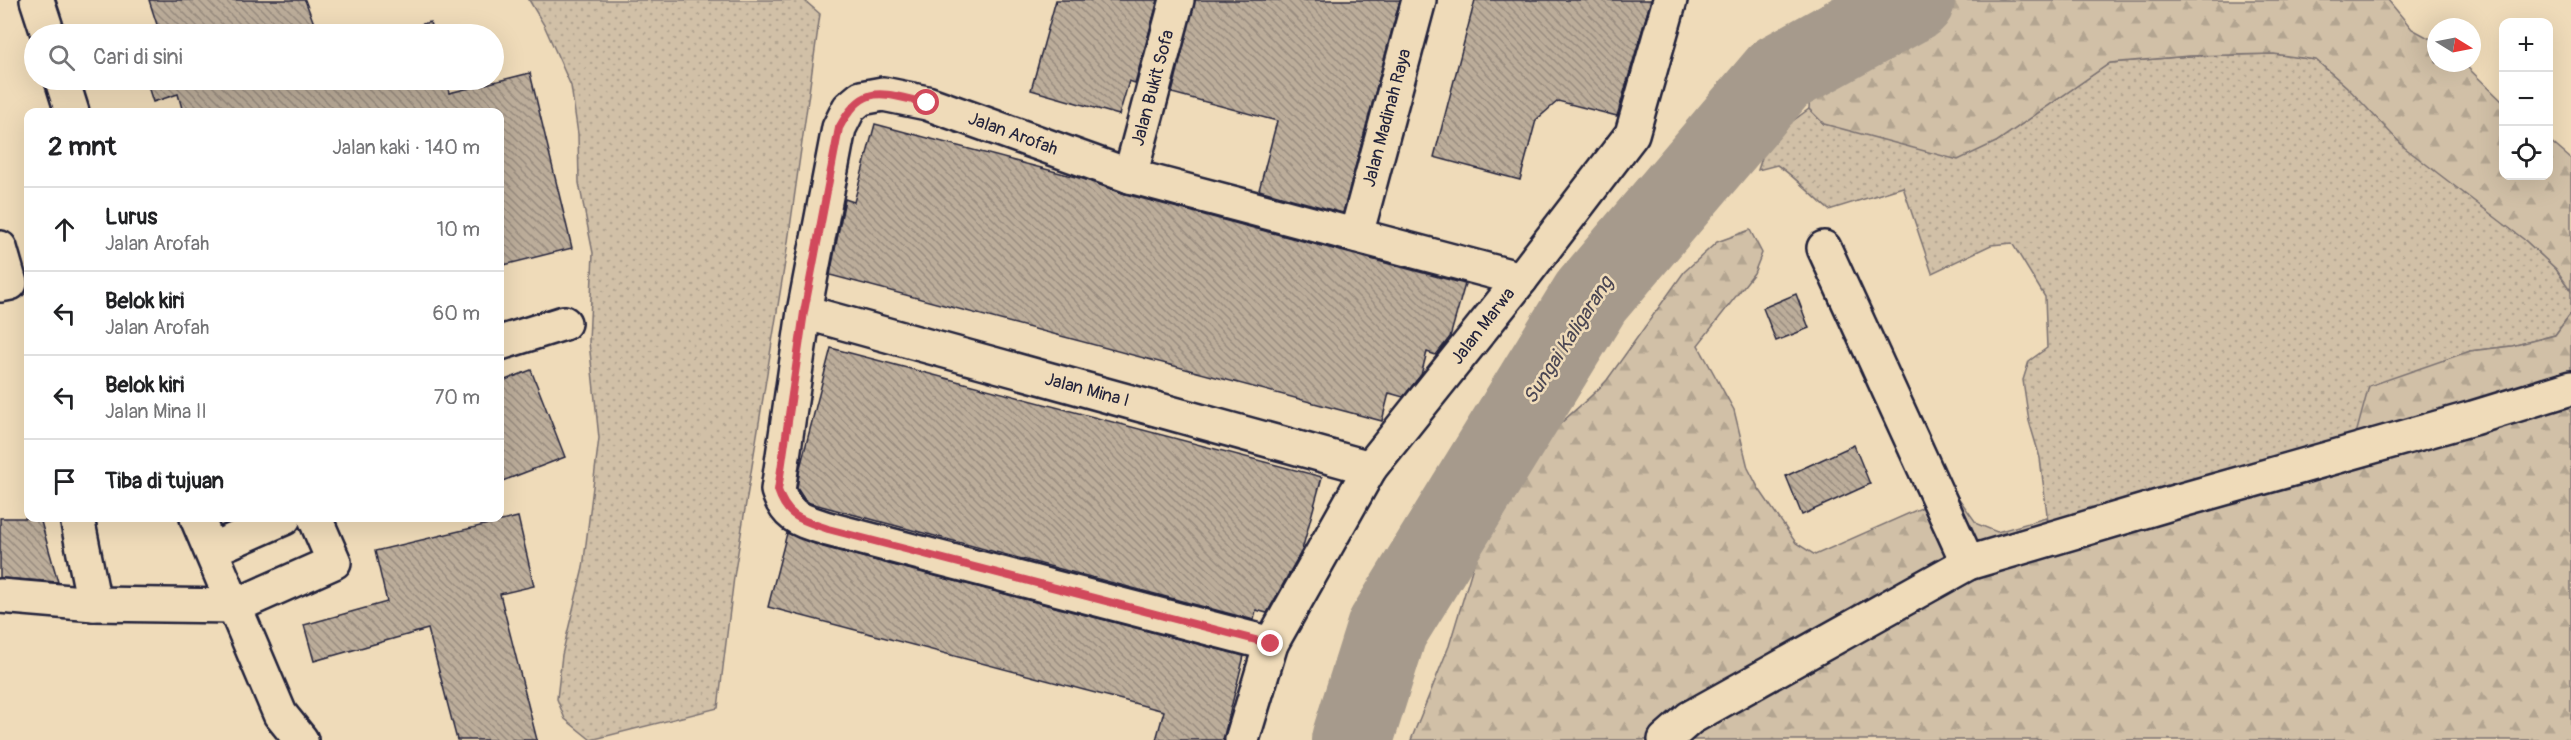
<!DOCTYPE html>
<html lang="id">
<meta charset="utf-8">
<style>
:root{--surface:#fff;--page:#f2f2f2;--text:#202124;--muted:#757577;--line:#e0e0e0}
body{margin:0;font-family:Pangolin,sans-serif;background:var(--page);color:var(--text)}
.controls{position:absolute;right:18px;top:18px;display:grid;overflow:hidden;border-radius:12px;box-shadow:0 6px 24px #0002}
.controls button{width:54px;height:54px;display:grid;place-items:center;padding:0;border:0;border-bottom:2px solid var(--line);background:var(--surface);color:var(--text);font:30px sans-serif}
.compass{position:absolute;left:2427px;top:18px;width:54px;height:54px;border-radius:50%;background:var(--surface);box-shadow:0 6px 24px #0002;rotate:100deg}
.stop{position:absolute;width:18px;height:18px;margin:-14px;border:4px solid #d1495b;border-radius:50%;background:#fff}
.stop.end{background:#d1495b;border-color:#fff;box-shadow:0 2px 6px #0008}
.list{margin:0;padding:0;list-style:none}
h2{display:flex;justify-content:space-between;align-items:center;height:78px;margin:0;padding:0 24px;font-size:26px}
h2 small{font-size:20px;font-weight:400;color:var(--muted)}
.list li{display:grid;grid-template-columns:39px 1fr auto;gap:18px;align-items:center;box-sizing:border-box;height:84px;padding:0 24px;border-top:2px solid var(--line)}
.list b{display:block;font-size:22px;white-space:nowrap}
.list p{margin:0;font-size:20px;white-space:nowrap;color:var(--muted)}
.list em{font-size:20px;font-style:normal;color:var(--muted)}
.icon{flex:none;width:33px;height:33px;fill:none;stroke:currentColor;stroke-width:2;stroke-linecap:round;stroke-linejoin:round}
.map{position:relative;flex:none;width:2571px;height:740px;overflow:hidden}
.search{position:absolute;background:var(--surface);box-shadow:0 6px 24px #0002;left:24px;top:24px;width:480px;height:66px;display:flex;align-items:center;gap:15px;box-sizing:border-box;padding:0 21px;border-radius:33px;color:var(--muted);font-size:22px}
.panel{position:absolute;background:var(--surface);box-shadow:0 6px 24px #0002;left:24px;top:108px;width:480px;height:414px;border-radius:12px}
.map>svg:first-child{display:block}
</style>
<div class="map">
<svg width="2571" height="740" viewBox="0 0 2571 740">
<defs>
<pattern id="grass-dots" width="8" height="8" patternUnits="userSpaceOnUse" patternTransform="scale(1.5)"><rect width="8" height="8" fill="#d1c0a7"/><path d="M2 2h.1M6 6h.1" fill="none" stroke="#b3a591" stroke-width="1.8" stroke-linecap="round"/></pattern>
<pattern id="forest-firs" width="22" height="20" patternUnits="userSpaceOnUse" patternTransform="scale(1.5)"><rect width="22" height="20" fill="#d1c0a7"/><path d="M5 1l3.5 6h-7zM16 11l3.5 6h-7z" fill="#b3a591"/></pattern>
<pattern id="building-back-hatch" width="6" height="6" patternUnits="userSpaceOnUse" patternTransform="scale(1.5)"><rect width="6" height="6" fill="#bcad9a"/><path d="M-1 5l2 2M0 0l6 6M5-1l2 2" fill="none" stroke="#988c7f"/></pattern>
</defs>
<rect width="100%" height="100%" fill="#efdbb9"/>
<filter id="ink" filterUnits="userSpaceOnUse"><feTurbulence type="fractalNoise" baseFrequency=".0167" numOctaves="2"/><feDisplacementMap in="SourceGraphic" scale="12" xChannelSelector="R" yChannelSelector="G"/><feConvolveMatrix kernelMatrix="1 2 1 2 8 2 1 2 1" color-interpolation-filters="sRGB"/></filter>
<g filter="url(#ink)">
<!-- grass -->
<g fill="url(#grass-dots)" stroke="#7a7171" stroke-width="1.5">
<path d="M529,0H804L820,14L786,256L734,577L718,708L591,740L565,719L557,699L562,655L583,568L599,438L589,342L593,253L579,183L578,134L571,86L544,25Z"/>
<path d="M2274,54L2316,60L2526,241L2556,269L2571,291V313L2555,335L2512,346L2470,351L2349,460L2051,546L2040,458L2029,421L2023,380L2029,361L2047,348L2045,297L2012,243L1991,245L1932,273L1903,187L1829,210C1811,195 1797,178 1777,165L1758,170L1768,139L1809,109L1824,124L1996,142L2110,63L2189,56Z"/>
</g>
<!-- forest -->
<g fill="url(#forest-firs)" stroke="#7a7171" stroke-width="1.5">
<path d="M1955,0H2388L2412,29L2436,42V63H2463L2503,102L2504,176H2548L2549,140L2571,159V291L2556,269L2526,241L2405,148L2346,86L2316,60L2274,54L2189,56L2110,63L1996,142L1958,160L1824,124L1809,109L1810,90L1824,75L1894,28Z"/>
<path d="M1750,230L1762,253L1754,273L1698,345L1734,410L1748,468L1759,489L1796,543L1815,555L1955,493L1977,524L1997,532L2046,518L2050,546L2349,460L2369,386L2470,351L2512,346L2555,335L2571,313V740H1411L1449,646L1489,513C1497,501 1507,492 1516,481C1531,463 1541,442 1559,425C1575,409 1592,397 1607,380L1684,272L1717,242Z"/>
</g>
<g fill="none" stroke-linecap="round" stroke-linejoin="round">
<!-- river -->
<path stroke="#a69a8c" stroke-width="82" d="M1352,740L1387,629L1591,297L1780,74L1914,0"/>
</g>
<!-- building -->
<g fill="url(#building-back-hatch)" stroke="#22223b" stroke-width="1.5">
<path d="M149,0H305L318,34H160Z"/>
<path d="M1056,0H1158L1135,83L1129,81L1119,115L1031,90Z"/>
<path d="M1195,0H1400L1343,213L1259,190L1277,121L1172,93Z"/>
<path d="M1475,0H1651L1617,116L1558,101L1536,120L1520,180L1434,157Z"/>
<path d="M430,22L433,34H387Z"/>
<path d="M530,73L572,248L500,266V112H183L178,94L153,102L146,80H446L449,93Z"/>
<path d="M875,124L1083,179L1125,194L1465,284L1450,337L1436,355L1427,352L1421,375L1403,397L1389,393L1382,421L830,275L845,199L854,202Z"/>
<path d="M1796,294L1809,328L1776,341L1763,308Z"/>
<path d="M831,348L1322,477L1302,550L1267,613L1256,610L1254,620L810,503L804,499L797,488L800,468Z"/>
<path d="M531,370L565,457L500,482V382Z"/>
<path d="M1854,445L1870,484L1802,515L1786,476Z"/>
<path d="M518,517L534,586L500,594L537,740H457L428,629L314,661L304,625L387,602L375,551Z"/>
<path d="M0,518H40L58,582L0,578Z"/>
<path d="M787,533L823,547L1244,656L1223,740H1156L1164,711L768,607Z"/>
</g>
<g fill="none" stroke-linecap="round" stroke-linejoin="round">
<!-- minor casing -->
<g stroke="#22223b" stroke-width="38">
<g id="minor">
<path d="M1130,176L1177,0"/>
<path d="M1356,235L1419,0"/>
<path d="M0,248L10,283L0,285"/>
<path d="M1824,248L1968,563"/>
<path d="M804,312L1370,468"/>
<path d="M500,343L564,323"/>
<path d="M77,518L94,604L235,606L334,562L315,518"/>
<path d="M211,550L284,518"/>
<path d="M0,596L94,604"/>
<path d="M1271,644L828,529C801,520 787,519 778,490L804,312L839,128L849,108L861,98L883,94L927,103L1130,176L1521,279"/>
<path d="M1242,740L1271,644L1370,468L1521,279L1632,134L1670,0"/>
<path d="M1665,740L1690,718L1968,563L2168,504L2473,418L2571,388"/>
</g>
</g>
<!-- major casing -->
<g stroke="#22223b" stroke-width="38">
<g id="major">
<path d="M37,0L48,34"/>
<path d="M62,80L72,112"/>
<path d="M197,518L280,714L301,740"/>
</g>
</g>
<!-- minor -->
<use href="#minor" stroke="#efdbb9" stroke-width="33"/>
<!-- major -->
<use href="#major" stroke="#efdbb9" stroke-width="33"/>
</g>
</g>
<g fill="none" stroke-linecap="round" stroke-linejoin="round" filter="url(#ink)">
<!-- route -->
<path stroke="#d1495b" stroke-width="8" d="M927,103C882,94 864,81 839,128L804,312L778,490C787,518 802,520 828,529L1271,644"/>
</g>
<g text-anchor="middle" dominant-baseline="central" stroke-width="5" stroke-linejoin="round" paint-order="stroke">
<!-- street labels -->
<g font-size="18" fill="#22223b" stroke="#efdbb9">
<text transform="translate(1153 88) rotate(-75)">Jalan Bukit Sofa</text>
<text transform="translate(1387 118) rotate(-75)">Jalan Madinah Raya</text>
<text transform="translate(1013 134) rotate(20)">Jalan Arofah</text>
<text transform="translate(1483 326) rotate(-52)">Jalan Marwa</text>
<text transform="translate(1087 390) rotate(15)">Jalan Mina I</text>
</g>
<!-- water labels -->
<g font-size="20" font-style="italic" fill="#4a4653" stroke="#efdbb9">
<text transform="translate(1568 340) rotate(-57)">Sungai Kaligarang</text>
</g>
</g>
</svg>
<div class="controls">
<button>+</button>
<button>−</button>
<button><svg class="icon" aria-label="locate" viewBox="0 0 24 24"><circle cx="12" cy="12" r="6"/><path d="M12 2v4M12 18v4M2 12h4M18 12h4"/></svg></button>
</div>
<svg class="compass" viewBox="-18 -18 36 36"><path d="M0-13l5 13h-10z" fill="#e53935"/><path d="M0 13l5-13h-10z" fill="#757577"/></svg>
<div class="stop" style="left:927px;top:103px"></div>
<div class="stop end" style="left:1271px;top:644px"></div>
<div class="search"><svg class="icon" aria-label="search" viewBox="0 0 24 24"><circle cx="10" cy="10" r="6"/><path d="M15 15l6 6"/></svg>Cari di sini</div>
<section class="panel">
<h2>2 mnt<small>Jalan kaki · 140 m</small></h2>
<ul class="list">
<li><svg class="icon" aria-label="ahead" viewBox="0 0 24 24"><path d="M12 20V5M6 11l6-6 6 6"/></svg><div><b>Lurus</b><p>Jalan Arofah</p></div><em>10 m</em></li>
<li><svg class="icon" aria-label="left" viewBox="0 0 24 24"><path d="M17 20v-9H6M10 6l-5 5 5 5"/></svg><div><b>Belok kiri</b><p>Jalan Arofah</p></div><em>60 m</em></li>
<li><svg class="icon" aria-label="left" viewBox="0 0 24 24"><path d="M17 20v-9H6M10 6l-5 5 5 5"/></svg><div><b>Belok kiri</b><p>Jalan Mina II</p></div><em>70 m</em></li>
<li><svg class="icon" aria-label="arrive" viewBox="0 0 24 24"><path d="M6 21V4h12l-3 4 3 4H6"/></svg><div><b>Tiba di tujuan</b></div></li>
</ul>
</section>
</div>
